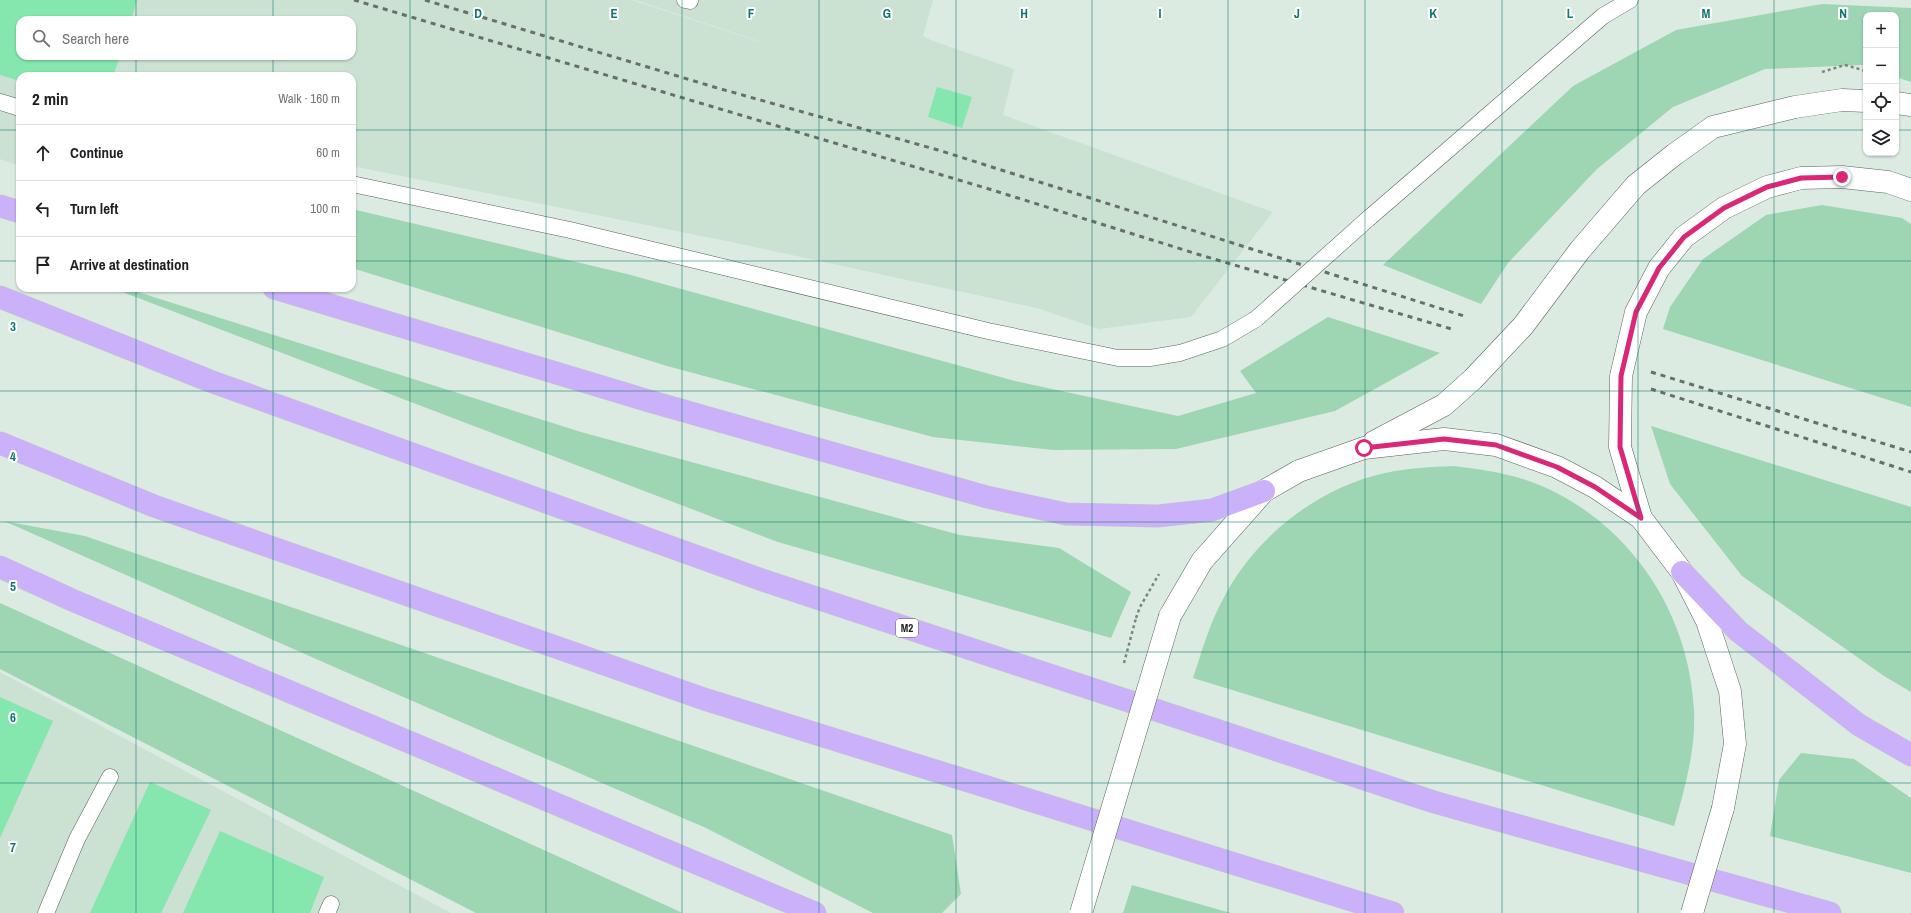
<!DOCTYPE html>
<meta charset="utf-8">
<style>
:root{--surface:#fff;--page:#f6f6f6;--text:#202124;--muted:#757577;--line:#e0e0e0}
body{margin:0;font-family:"Archivo Narrow",sans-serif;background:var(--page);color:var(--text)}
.controls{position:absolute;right:12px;top:12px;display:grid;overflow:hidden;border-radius:8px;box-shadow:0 1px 3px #0004}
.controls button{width:36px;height:36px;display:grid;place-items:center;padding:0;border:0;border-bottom:1px solid var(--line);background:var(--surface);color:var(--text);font:20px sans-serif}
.stop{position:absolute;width:12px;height:12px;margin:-9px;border:3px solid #db2777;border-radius:50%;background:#fff}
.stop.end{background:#db2777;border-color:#fff;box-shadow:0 1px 4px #0008}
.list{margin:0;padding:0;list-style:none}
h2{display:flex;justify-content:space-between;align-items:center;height:52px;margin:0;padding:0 16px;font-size:17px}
h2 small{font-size:13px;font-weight:400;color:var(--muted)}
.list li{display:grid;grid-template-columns:26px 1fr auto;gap:12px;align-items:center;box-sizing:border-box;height:56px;padding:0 16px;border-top:1px solid var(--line)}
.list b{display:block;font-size:15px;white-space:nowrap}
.list em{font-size:13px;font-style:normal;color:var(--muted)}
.icon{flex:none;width:22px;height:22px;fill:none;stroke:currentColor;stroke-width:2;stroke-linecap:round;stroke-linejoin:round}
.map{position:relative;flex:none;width:1911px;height:913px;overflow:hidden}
.search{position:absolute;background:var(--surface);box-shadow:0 1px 3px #0004;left:16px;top:16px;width:340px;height:44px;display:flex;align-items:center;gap:10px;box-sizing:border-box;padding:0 14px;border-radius:12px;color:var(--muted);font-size:15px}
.panel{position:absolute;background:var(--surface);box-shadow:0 1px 3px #0004;left:16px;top:72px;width:340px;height:220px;border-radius:12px}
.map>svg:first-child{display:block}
</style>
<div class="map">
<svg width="1911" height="913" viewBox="0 0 1911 913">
<rect width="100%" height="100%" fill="#dcebe1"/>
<!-- built -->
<g fill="#cbe1d2" fill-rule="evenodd">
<path d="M0,0H632L846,70L635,0H933L923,36L933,41L1014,69L1003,115L1273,212L1191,317L1099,329L1037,308L736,243L352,166V76H20V166L0,159ZM20,20H352V56H20Z"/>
<path d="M0,672L451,913H0Z"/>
</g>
<!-- green -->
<g fill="#9ed5b3">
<path d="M1822,4L1911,8V82L1896,77V15H1866V66L1862,65L1765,69L1673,107L1597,169L1508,263L1481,304L1383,265L1573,86L1676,30Z"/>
<path d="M1822,205L1902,218L1911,224V407L1663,329L1670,307L1703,259L1766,215Z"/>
<path d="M352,209L627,274L1015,381L1178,416L1256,393L1240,371L1328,317L1440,353L1335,411L1176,449L1053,450L933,437L667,366L352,268Z"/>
<path d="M112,288H125L581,432L960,535L1059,548L1131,592L1111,638L778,542Z"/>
<path d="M1651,426L1911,507V692L1884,676L1742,576L1670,484Z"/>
<path d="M1454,466C1477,469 1500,472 1523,479C1622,512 1689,606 1694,710C1696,749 1685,788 1674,826L1193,678C1202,651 1209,625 1223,599C1255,537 1317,488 1385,473C1408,468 1431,467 1454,466Z"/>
<path d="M4,521L85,536L952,835L961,894L942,913H873L706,828L341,670Z"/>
<path d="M0,603L674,909L682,913H476L0,669Z"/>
<path d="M1801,753L1854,759L1911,798V873L1770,836L1779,780Z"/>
<path d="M1132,885L1231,913H1123Z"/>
</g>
<!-- building -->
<g fill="#85e6ae">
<path d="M0,0H137L131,20H20V56H120L113,76H20V81L0,75Z"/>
<path d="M937,87L972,97L962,128L928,117Z"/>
<path d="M0,697L53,721L0,838Z"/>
<path d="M150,782L211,810L161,913H90Z"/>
<path d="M220,831L324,877L310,913H183Z"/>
</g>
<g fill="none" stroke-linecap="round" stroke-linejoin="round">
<!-- service casing -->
<g stroke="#57635b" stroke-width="17">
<g id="service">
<path d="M685,0L690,1"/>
<path d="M0,102L20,108"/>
<path d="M352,184L570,230L988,331L1118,358H1150L1180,353L1222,339L1256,319"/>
<path d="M1369,218L1603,16L1630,0"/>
<path d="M46,913L77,839L110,777"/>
<path d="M327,913L331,904"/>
</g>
</g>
<!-- tertiary casing -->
<g stroke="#57635b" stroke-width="23">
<g id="tertiary">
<path d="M1896,103L1911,105"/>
<path d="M1374,442L1444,405L1473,379L1523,326L1580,250L1636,185L1675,154L1713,127L1795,107L1842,100L1866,101"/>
<path d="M1641,518L1620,447L1621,376L1636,312L1659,268L1684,237L1724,208L1767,187L1801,178L1842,177L1888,182L1911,190"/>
<path d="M1170,616L1202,561L1264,491L1299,471L1364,448L1444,439L1496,445L1557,467L1595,487L1641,518L1682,572L1707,621L1730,691L1735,744L1723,808"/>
</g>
</g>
<!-- motorway casing -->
<g stroke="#c8c9c8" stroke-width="23">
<g id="motorway">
<path d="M0,206L20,212"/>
<path d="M274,288L649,401L987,497L1066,514L1158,516L1212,510L1264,491"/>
<path d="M0,297L210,381L765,581L1434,802L1830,913"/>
<path d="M0,443L154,506L704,699L1393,913"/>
<path d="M0,567L72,600L815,913"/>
<path d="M1682,572L1738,631L1859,725L1911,755"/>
</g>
</g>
<!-- path -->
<g stroke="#7b857e" stroke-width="2.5" stroke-dasharray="3 3" stroke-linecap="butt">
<path d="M1822,72L1845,65L1866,71"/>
<path d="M1136,618L1140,607L1159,574"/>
</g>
<!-- service -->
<use href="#service" stroke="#fff" stroke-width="16"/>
<!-- tertiary -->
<use href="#tertiary" stroke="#fff" stroke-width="22"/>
<!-- motorway -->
<use href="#motorway" stroke="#cbb1fa" stroke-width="22"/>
<!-- rail -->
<g stroke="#666f69" stroke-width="3" stroke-dasharray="5 5" stroke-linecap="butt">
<path d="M354,0L989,189L1197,254L1455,330"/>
<path d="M425,0L714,87L938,150L1464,316"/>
<path d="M1651,372L1911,452"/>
<path d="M1651,389L1911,472"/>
</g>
<!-- service-bridge casing -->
<g stroke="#57635b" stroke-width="17" stroke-linecap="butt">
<path id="service-bridge" d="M1256,319L1369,218"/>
</g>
<!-- tertiary-bridge casing -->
<g stroke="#57635b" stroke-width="23" stroke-linecap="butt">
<g id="tertiary-bridge">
<path d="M1081,913L1170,616"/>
<path d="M1692,913L1723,808"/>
</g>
</g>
<!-- path-bridge -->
<path stroke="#7b857e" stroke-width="2.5" stroke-dasharray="3 3" stroke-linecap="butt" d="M1124,663L1136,618"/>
<!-- service-bridge -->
<use href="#service-bridge" stroke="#fff" stroke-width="16"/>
<!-- tertiary-bridge -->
<use href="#tertiary-bridge" stroke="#fff" stroke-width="22"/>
</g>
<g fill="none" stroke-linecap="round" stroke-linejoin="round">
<!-- route -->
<path stroke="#db2777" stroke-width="5" d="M1364,448L1444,439L1496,445L1557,467L1595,487L1641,518L1620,447L1621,376L1636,312L1659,268L1684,237L1724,208L1767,187L1801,178L1842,177"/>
</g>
<!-- grid -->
<path fill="none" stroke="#0f766e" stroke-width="1" stroke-opacity="0.55" d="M136,0V20M273,0V20M410,0V913M546,0V913M682,0V913M819,0V913M956,0V913M1092,0V913M1228,0V913M1365,0V913M1502,0V913M1638,0V913M1774,0V913M136,56V76M273,56V76M0,130H20M352,130H1866M1896,130H1911M0,261H20M352,261H1911M136,288V913M273,288V913M0,391H1911M0,522H1911M0,652H1911M0,783H1911"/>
<g text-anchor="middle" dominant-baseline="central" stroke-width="4" stroke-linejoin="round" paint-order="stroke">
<!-- shield labels -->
<rect fill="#fff" stroke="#5d615f" stroke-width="1" x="896" y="619" width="22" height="18" rx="3"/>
<g font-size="11" font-weight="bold" fill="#181d1a">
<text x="907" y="628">M2</text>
</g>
</g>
<g font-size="13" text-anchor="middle" font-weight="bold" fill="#0f766e" stroke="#fff" stroke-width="4" stroke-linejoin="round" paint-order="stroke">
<text x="478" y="18">D</text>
<text x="614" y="18">E</text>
<text x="751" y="18">F</text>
<text x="887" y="18">G</text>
<text x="1024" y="18">H</text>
<text x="1160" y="18">I</text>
<text x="1297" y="18">J</text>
<text x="1433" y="18">K</text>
<text x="1570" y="18">L</text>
<text x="1706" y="18">M</text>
<text x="1843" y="18">N</text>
<text x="13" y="331">3</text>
<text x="13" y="461">4</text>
<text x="13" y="591">5</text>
<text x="13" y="722">6</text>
<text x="13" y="852">7</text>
</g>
</svg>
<div class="controls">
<button>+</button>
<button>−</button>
<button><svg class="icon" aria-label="locate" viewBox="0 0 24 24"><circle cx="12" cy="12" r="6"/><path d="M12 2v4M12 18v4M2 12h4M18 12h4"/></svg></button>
<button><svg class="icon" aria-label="layers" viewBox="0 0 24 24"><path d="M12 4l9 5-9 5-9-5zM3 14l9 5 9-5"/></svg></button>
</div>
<div class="stop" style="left:1364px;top:448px"></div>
<div class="stop end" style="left:1842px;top:177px"></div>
<div class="search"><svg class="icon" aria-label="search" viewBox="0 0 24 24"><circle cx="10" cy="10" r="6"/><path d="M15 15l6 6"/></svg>Search here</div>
<section class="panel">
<h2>2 min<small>Walk · 160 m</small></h2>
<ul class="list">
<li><svg class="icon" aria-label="ahead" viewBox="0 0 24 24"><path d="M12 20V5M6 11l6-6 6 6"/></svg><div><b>Continue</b></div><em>60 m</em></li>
<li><svg class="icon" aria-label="left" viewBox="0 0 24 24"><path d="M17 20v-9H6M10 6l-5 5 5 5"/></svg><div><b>Turn left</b></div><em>100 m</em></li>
<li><svg class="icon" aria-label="arrive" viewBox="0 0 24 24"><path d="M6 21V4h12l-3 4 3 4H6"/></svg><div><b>Arrive at destination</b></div></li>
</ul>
</section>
</div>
